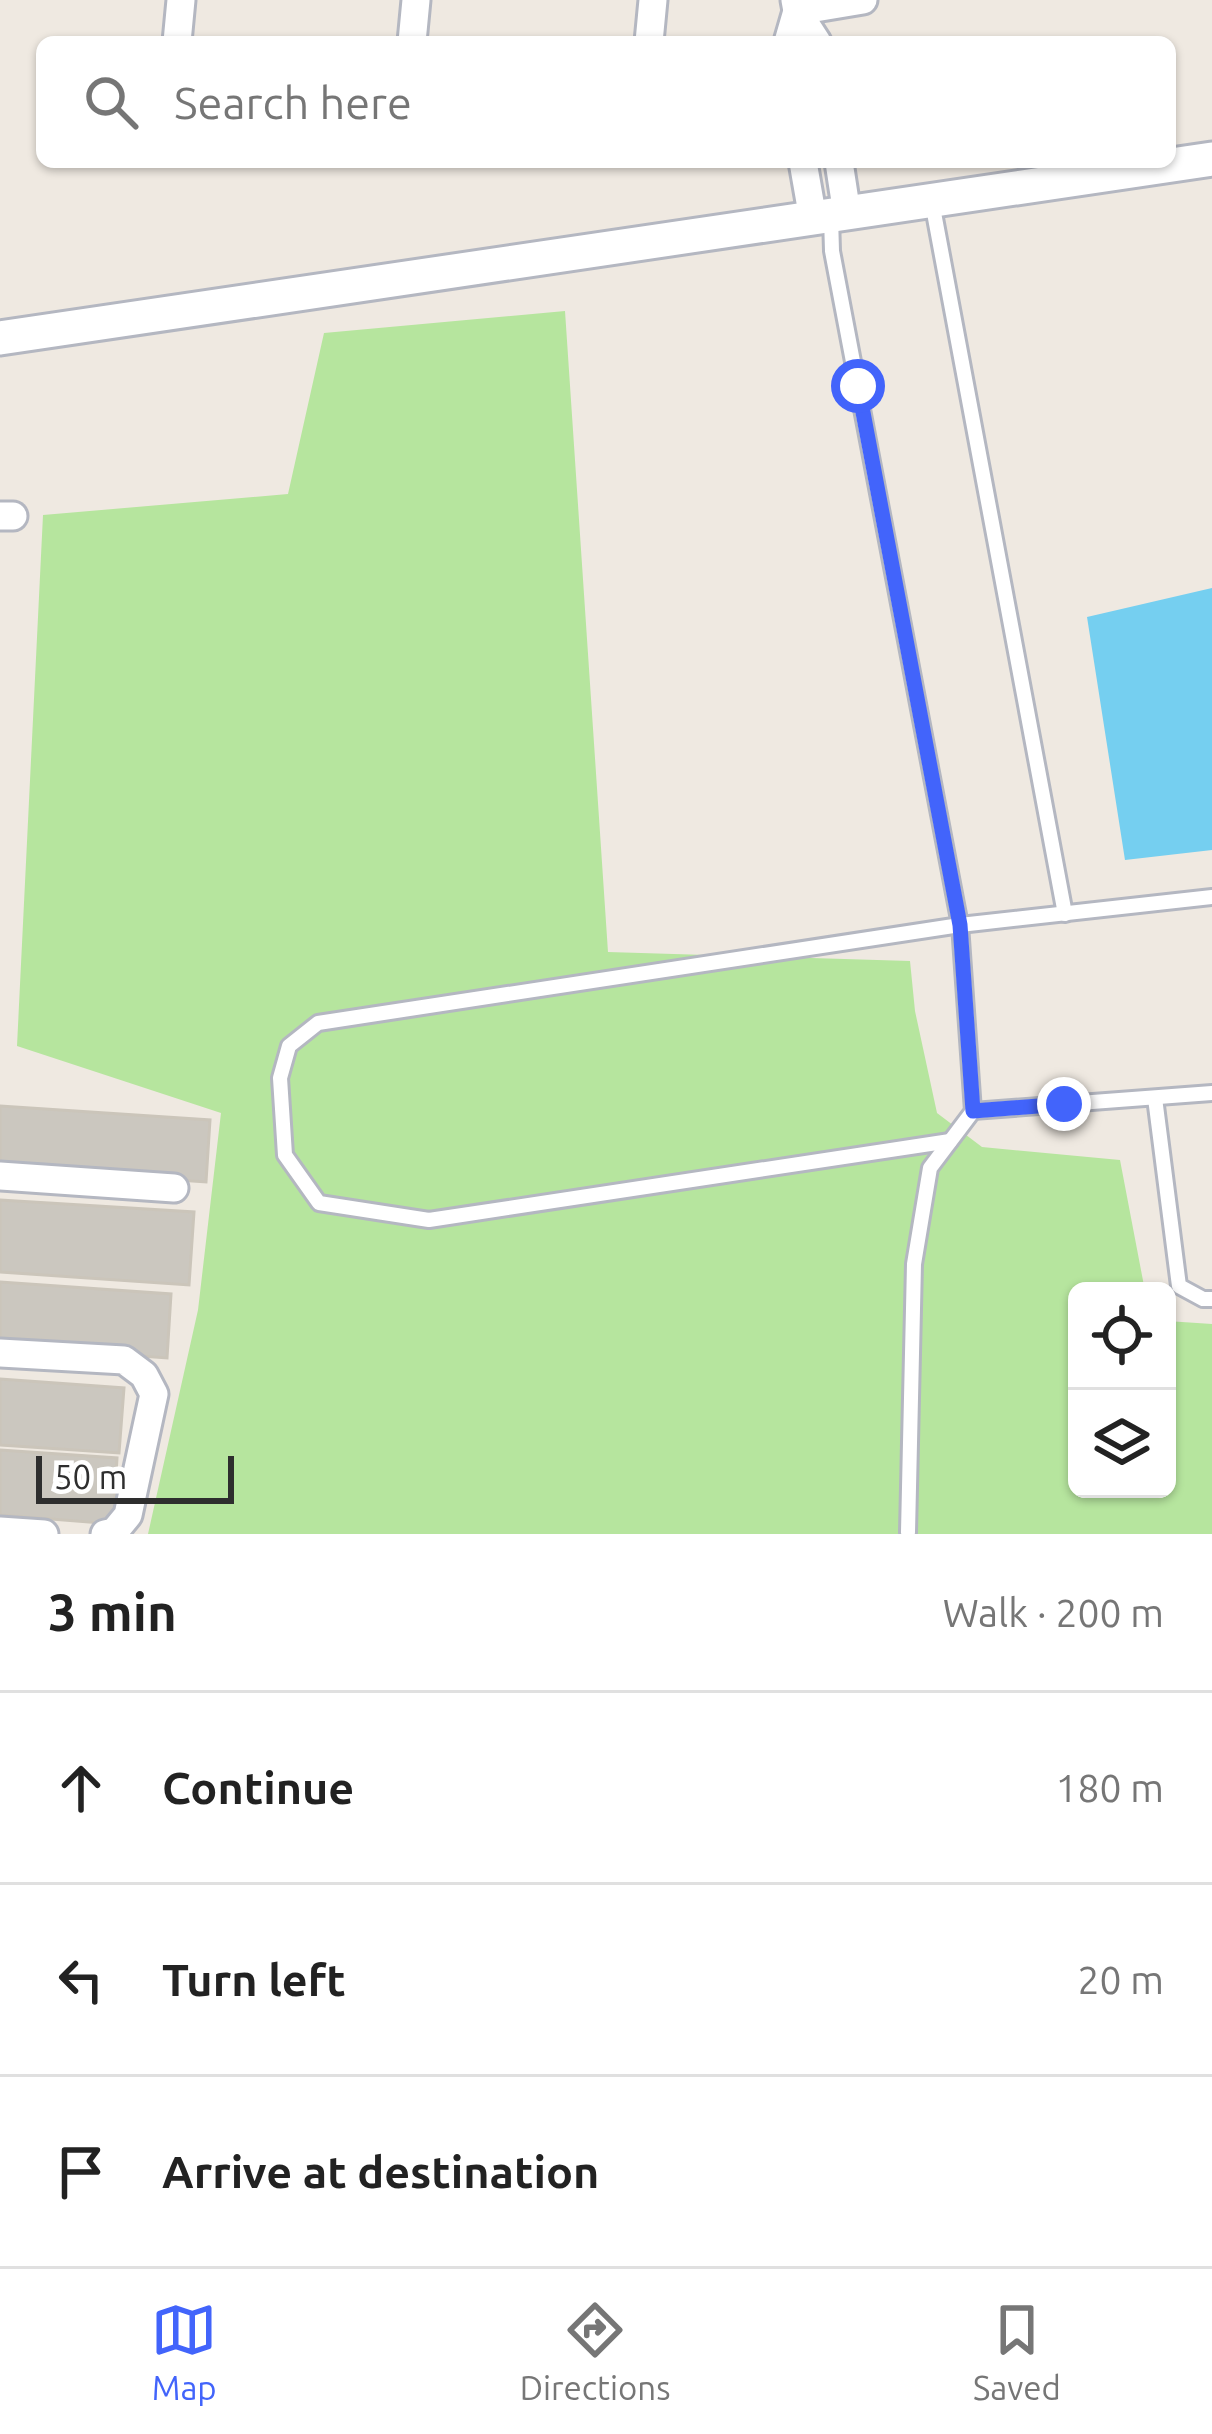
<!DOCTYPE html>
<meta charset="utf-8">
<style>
:root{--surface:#fff;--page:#f6f6f6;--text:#222;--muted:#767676;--line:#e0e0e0;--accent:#4264fb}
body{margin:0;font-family:Ubuntu,sans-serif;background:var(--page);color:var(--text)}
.controls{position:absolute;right:36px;bottom:36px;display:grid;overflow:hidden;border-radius:18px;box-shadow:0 3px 9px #0004}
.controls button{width:108px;height:108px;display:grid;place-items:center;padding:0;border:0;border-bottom:3px solid var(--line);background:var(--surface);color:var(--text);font:60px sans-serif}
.scale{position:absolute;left:36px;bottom:30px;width:198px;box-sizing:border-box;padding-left:12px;border:6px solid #2e2e2e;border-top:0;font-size:33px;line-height:42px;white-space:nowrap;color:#2e2e2e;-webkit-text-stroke:9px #fff;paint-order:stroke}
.stop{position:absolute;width:36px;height:36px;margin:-27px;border:9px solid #4264fb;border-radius:50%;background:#fff}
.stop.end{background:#4264fb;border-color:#fff;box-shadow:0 3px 12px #0008}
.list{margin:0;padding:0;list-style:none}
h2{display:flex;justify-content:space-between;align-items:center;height:156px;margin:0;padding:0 48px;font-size:51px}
h2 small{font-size:39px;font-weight:400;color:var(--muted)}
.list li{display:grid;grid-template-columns:78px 1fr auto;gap:36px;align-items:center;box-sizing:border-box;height:192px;padding:0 48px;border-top:3px solid var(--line)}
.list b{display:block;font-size:45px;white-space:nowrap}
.list em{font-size:39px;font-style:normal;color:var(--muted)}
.icon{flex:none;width:66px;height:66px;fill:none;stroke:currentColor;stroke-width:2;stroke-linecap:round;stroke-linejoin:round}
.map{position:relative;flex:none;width:1212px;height:1534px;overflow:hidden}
.search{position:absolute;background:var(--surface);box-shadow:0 3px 9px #0004;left:36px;right:36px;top:36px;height:132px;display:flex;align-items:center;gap:30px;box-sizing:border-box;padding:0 42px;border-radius:18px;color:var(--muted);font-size:45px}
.sheet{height:732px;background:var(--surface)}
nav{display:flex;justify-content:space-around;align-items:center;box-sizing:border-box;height:168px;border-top:3px solid var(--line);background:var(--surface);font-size:33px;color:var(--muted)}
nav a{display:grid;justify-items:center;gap:6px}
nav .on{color:var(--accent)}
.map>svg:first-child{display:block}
</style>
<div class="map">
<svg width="1212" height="1534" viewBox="0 0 1212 1534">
<rect width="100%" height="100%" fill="#efe9e1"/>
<!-- green -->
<path fill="#b6e59e" d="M565,311L608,952L910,961L915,1011L937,1113L982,1147L1120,1160L1145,1291H1077V1489H1167V1321L1212,1324V1534H148L198,1310L221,1113L17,1046L43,515L288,494L324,333Z"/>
<!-- water -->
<path fill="#75cff0" d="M1212,588V850L1125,860L1087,617Z"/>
<!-- building -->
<g fill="#cbc7bf" stroke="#cbc5ba" stroke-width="3">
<path d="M0,1106L210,1120L206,1182L0,1168Z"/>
<path d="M0,1200L194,1212L189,1285L0,1272Z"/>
<path d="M0,1282L171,1294L167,1358L0,1346Z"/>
<path d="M0,1379L124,1388L119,1453L0,1445Z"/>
<path d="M0,1450L117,1458L113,1524L0,1515Z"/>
</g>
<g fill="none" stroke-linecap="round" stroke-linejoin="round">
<!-- service casing -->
<g stroke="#b4b7c1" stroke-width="20">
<g id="service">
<path d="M932,202L1065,914"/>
<path d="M831,217L832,251L960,925L973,1111L930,1168L914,1264L908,1532"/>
<path d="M1155,1098L1179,1286L1203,1299H1212"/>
<path d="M973,1111L1212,1093"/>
<path d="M950,1141L429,1220L319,1203L285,1155L280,1078L289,1046L318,1023L960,925L1212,897"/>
</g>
</g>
<!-- minor casing -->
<g stroke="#b4b7c1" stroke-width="33">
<g id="minor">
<path d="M797,11L863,0"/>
<path d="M797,11L817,42"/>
<path d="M177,42L181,0"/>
<path d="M412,42L416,0"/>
<path d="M649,42L653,0"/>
<path d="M788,42L797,11L795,0"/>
<path d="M803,162L813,219"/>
<path d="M839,162L847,214"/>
<path d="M0,516H13"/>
<path d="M0,1176L174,1188"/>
<path d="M0,1353L124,1360L144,1375L154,1394L128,1515L114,1532L105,1534"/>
<path d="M0,1531L44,1534"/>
</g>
</g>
<!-- tertiary casing -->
<g stroke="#b4b7c1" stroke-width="39">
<path id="tertiary" d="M0,338L1212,159"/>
</g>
<!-- service -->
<use href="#service" stroke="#fff" stroke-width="14"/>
<!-- minor -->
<use href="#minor" stroke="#fff" stroke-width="27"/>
<!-- tertiary -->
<use href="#tertiary" stroke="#fff" stroke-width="33"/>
</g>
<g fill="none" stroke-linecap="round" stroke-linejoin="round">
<!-- route -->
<path stroke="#4264fb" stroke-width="15" d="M858,386L960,925L973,1111L1064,1104"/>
</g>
</svg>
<div class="controls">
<button><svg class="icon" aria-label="locate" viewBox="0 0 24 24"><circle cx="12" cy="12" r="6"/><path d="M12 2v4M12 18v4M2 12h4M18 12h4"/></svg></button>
<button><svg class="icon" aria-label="layers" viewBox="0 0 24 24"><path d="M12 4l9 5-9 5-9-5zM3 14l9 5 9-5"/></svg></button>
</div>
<div class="scale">50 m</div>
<div class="stop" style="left:858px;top:386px"></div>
<div class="stop end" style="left:1064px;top:1104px"></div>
<div class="search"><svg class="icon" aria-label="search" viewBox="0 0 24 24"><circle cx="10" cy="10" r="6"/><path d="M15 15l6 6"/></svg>Search here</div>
</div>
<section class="sheet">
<h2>3 min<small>Walk · 200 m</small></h2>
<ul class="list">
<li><svg class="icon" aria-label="ahead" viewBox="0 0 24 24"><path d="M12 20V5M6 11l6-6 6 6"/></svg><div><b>Continue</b></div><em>180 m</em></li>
<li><svg class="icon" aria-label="left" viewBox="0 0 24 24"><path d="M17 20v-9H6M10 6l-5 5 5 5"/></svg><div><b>Turn left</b></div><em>20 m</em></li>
<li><svg class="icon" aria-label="arrive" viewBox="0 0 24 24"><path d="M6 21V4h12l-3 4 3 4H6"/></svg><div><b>Arrive at destination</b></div></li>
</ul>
</section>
<nav>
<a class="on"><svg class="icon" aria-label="map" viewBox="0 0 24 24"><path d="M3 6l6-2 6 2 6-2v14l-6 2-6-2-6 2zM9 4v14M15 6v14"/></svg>Map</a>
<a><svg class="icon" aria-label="directions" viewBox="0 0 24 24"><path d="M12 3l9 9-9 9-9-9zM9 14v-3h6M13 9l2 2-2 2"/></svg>Directions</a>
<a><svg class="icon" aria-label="saved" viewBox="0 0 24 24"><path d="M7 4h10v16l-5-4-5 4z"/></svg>Saved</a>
</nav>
